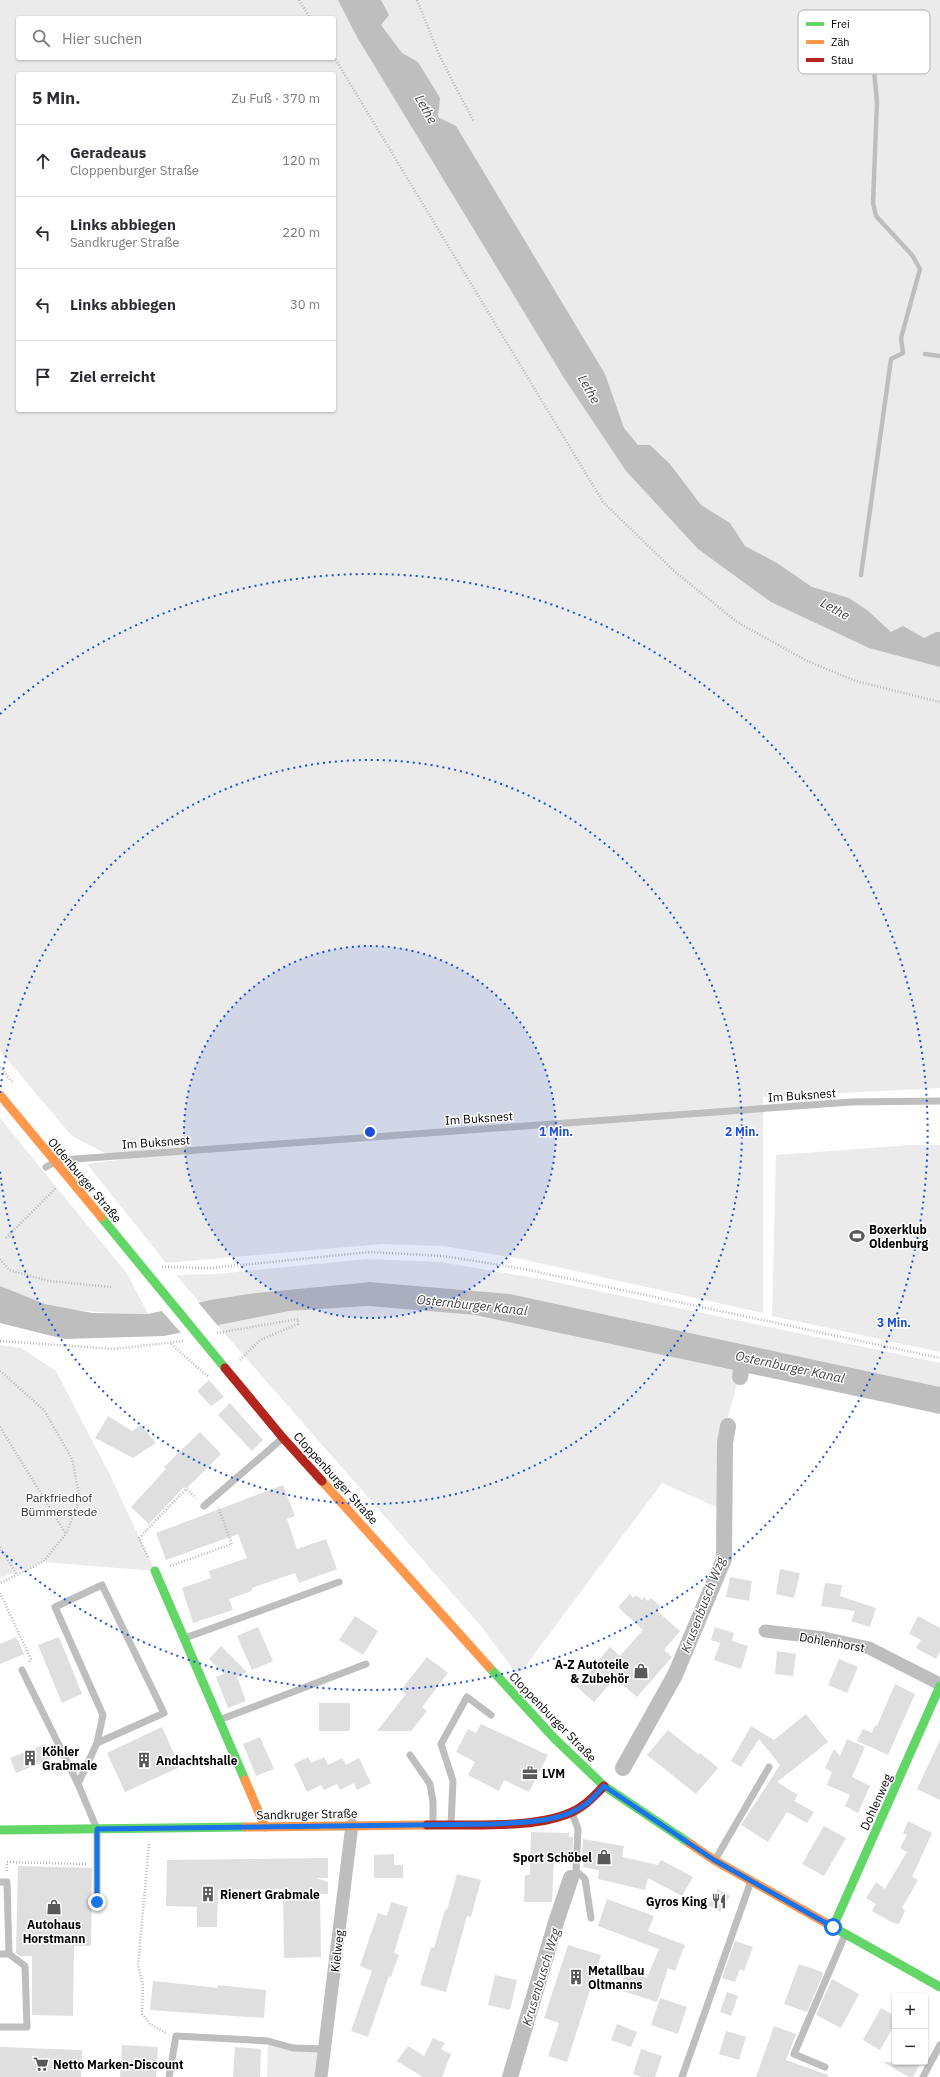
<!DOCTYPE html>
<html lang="de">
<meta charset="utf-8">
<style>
:root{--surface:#fff;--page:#f2f2f3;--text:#2b2b33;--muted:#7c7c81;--line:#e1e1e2}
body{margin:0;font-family:"IBM Plex Sans",sans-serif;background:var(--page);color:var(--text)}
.controls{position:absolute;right:12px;bottom:12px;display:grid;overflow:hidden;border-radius:4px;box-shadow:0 1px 3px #0004}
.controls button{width:36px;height:36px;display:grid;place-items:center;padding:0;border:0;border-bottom:1px solid var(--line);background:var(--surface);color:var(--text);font:20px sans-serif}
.stop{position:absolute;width:12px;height:12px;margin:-9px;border:3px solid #1a73e8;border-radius:50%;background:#fff}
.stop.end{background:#1a73e8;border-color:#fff;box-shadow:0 1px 4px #0008}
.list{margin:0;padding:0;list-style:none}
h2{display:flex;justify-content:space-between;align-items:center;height:52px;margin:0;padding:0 16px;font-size:17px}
h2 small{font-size:13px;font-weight:400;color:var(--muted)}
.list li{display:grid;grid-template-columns:26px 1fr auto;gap:12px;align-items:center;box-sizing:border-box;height:72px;padding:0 16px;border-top:1px solid var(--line)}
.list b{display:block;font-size:15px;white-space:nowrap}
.list p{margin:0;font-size:13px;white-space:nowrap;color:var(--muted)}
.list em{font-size:13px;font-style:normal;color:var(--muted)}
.icon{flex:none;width:22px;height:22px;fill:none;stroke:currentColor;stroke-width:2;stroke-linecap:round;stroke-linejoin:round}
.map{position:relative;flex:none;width:940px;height:2077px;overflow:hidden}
.search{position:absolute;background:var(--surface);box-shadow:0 1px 3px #0004;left:16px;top:16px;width:320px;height:44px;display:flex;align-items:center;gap:10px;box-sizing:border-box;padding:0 14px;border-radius:4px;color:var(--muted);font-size:15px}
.panel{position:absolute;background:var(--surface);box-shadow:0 1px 3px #0004;left:16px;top:72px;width:320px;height:340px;border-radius:4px}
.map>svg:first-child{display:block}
</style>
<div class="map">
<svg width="940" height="2077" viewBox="0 0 940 2077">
<rect width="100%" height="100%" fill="#fff"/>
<!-- green -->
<g fill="#ebebeb" fill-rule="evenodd">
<path d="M0,0H940V1088L763,1097V1313L521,1259L443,1246L382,1244L166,1263L87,1164L118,1160L72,1136L0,1051ZM18,18H334V58H18ZM18,74H334V410H18Z"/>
<path d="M0,1118L128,1275L148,1314C96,1313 48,1312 0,1286Z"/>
<path d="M911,1145H940V1352L772,1316L776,1155Z"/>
<path d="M367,1259L440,1262L541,1279L940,1363V1387L510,1294L370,1282L255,1293L199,1302L176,1275L217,1274Z"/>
<path d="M368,1306L475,1315L614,1343L740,1372L724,1433L721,1509L662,1483L518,1676L481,1626L217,1325L289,1311Z"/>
<path d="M0,1345L21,1348L56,1371L109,1473L155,1571L43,1562L0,1578Z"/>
<path d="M268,2041L324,2049L321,2077H267Z"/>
</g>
<!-- water -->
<g fill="#bebebe">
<path d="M338,0H381L389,15L381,25L402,53L418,62L440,98L438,117L456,126L605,374L624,428L638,445H650L670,464L701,505L730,523L745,546L777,563L812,587L849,598L867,610L891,632L903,626L924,638L936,632H940V667L869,648L771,602L698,549L626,471L564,378L357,37Z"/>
<path d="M370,1282L510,1294L940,1387V1414L475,1315L368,1306L289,1311L164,1336L64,1339L0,1323V1286L45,1304L92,1313L148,1314L210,1300L255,1293Z"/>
</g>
<!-- pier -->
<path fill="#fff" d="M197,1301L218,1326L182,1334L160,1309Z"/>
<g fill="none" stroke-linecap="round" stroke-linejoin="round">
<!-- stream -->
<g stroke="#bebebe" stroke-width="4.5">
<path d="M925,354L940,356"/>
<path d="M861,575L891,359L903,353L901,338L920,269L912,255L876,216L873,203L877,102L869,18"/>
</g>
<!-- canal -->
<g stroke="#bebebe" stroke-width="16">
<path d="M740,1377L743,1357"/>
<path d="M623,1768L675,1675L724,1559L725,1443L728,1426"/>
<path d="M510,2077L557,1919L571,1878"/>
</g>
</g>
<!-- building -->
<g fill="#dfdfdf">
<path d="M209,1380L224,1397L211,1406L197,1391Z"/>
<path d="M230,1403L263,1440L252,1451L218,1415Z"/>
<path d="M108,1416L132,1431L141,1425L156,1443L133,1458L95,1438Z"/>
<path d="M200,1432L221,1454L186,1489L184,1487L149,1524L131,1507L166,1469L164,1467Z"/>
<path d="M283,1485L295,1516L287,1519L297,1549L326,1539L337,1569L299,1583L295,1573L252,1588V1591L229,1599L233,1610L193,1623L182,1588L211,1578L209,1571L247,1558L238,1534L166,1560L156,1533Z"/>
<path d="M780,1569L800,1573L794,1598L776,1594Z"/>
<path d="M730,1577L752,1581L749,1601L726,1597Z"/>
<path d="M825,1583L842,1585L840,1596L876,1608L870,1627L851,1621L855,1611L821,1606Z"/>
<path d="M630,1594L633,1598L636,1595L642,1600L644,1597L648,1601L651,1598L661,1607L657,1611L680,1631L664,1650L672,1657L637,1697L615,1678L594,1702L576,1686L610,1647L620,1656L643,1630L618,1607Z"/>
<path d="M355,1616L378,1631L363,1655L339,1640Z"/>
<path d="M918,1616L940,1628V1652L936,1659L916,1648L921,1640L909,1634Z"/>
<path d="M258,1627L273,1661L252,1670L237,1636Z"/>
<path d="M715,1627L734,1633L732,1641L748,1646L741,1669L714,1660L720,1643L711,1640Z"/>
<path d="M16,1637L24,1654L0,1664V1644Z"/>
<path d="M59,1637L82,1694L62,1703L38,1645Z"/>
<path d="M221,1646L247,1672L237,1677L246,1701L228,1708L216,1677L224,1674L209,1659Z"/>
<path d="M777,1651L796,1654L793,1676L775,1674Z"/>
<path d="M427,1657L448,1673L422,1707L427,1711L411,1731H377L406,1694L401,1690Z"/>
<path d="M839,1659L858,1667L847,1693L828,1685Z"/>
<path d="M895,1684L915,1694L888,1755L857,1741L863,1729L872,1733L875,1725L877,1726Z"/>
<rect x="319" y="1703" width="31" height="28"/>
<path d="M806,1714L828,1742L777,1782L798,1795L794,1801L814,1812L807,1823L787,1812L768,1842L741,1825L780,1765L759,1739L741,1767L731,1761L751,1726L774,1740Z"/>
<path d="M481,1724L548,1755L529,1792L504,1780L499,1791L468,1775L475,1762L456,1752L468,1729L476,1733Z"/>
<path d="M162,1727L180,1767L125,1792L107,1753Z"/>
<path d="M668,1730L699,1755L700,1753L718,1768L696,1794L647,1755Z"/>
<path d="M260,1737L274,1769L256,1776L243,1744Z"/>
<path d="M847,1739L865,1747L852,1777L870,1786L858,1813L845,1806L850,1795L827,1785L832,1772L825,1768L834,1749L840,1756Z"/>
<path d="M940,1740V1800L917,1789Z"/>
<path d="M45,1744L51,1759L16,1773L10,1758Z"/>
<path d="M308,1757L311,1763L324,1757L328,1765L342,1758L346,1765L359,1758L371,1783L357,1790L354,1783L340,1790L337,1784L324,1790L321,1785L307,1792L294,1764Z"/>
<path d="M908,1821L932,1833L912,1877L918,1880L902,1908L905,1911L899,1924L893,1923L872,1911L876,1904L866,1898L876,1882L885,1889L907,1852L900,1848L907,1835L903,1833Z"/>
<path d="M824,1826L846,1838L824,1876L802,1864Z"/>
<path d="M531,1832L569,1833V1837H573L572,1857H554L552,1902H524L525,1875H530Z"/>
<path d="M583,1839L624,1846L622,1857L658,1865L661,1860L693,1877L682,1896L648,1878L645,1890L598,1879L599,1870L583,1867L585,1858H582Z"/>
<path d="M394,1854V1865H403V1878H374V1855Z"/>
<path d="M328,1858V1878H316L328,1882V1894H320L321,1957L284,1958L283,1889L218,1890L217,1927H197V1907L166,1906L167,1860Z"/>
<path d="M18,1866L92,1868L91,1946H74L73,2016L32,2015V1956H20L16,1953Z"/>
<path d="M457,1874L481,1880L471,1917L467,1916L446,1992L420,1985L431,1947L434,1948L445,1910H447Z"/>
<path d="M718,1889L730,1896L720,1912L708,1905Z"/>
<path d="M607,1899L654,1916L648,1931L685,1945L675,1971L668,1968L657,2002L619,1990L626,1971L647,1978L659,1949L598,1926Z"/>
<path d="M391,1902L408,1907L394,1953L399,1955L391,1977L389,1976L368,2037L351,2031L372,1971L360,1966L378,1913L387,1916Z"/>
<path d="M735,1941L753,1947L744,1971L740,1969L735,1982L722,1978Z"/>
<path d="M568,1945L601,1955L567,2062L548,2056L559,2023L544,2018Z"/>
<path d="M799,1964L822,1972L823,1974L807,2012L784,2004Z"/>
<path d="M495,1975L517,1980L510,2010L488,2005Z"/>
<path d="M832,1979L859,1994L841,2028L816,2015Z"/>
<path d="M153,1981L218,1988V1985L266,1990L264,2018L150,2010Z"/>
<path d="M727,1992L738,1996L731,2016L720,2012Z"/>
<path d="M660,1998L687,2007L678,2034L651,2025Z"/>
<path d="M881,2008L895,2016V2024L880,2050L863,2040Z"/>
<path d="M617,2024L637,2032L631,2047L611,2040Z"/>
<path d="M774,2026L796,2034L786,2060L828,2075V2077H756Z"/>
<path d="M726,2031L746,2037L739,2060L719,2054Z"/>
<path d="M433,2038L445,2043L441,2049L451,2054L442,2077H423L397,2061L408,2046L424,2056Z"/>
<path d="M122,2045L158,2047L156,2077H120Z"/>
<path d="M0,2047L82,2050L81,2077H0Z"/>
<path d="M235,2047L261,2049L260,2077H233Z"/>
<path d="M641,2049L662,2056L655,2077H642L633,2074Z"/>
<path d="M883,2062H921L913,2077H909Z"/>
</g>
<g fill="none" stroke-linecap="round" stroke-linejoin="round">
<!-- path -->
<g stroke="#b9b9b9" stroke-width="2.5" stroke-dasharray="1 2" stroke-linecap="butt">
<path d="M299,0L310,18"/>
<path d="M417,0L440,57L474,122"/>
<path d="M334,57L603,502L674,571L737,622L807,661L856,681L940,702"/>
<path d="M0,1067L12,1082"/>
<path d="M6,1238L56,1188"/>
<path d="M0,1259L9,1270L49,1281L111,1287"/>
<path d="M162,1267L211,1268L370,1252L443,1256L519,1268L940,1358"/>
<path d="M217,1333L298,1319V1324L260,1340L240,1360"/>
<path d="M0,1341L114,1349L183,1341"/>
<path d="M171,1344L206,1375L209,1376"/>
<path d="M0,1371L44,1410L72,1459L80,1499L66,1534L43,1562L0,1583"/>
<path d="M0,1427L66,1534"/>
<path d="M0,1547L17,1575"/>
<path d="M148,1557L139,1538L186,1489L196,1498"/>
<path d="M170,1566L232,1544L218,1507"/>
<path d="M0,1593L31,1659L28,1663"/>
<path d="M149,1844L138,1966L143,1985L142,2014L150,2024L166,2033"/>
<path d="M7,1871V1862L86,1864"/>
</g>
<!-- lane -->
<g stroke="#bebebe" stroke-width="7">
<path d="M46,1167L55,1162L75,1159L851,1102L940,1101"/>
<path d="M204,1506L283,1438"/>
<path d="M185,1638L339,1582"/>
<path d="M22,1670L78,1784L97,1829V1902"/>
<path d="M219,1720L366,1664"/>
<path d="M410,1755L430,1784L433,1802V1824"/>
<path d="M78,1784L97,1743L103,1715L55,1607L102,1585L164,1713L97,1743"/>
<path d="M572,1813L578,1829L576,1871L585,1879L591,1918"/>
<path d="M451,1824L453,1781L441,1744L467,1697L491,1715"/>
<path d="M715,1860L769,1767"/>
<path d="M0,1882H7L9,1954H0"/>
<path d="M0,2027H27L25,1966L9,1954"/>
<path d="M825,2067L794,2054L845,1935"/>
<path d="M169,2077L176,2036L268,2041L293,2048L324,2049"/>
<path d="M682,2077L751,1881"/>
<path d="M923,2077L940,2045"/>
</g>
<!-- street -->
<g stroke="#bebebe" stroke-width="13">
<path d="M765,1631L824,1638L869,1648L940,1684"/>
<path d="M321,2077L352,1825"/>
</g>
<!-- fast -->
<g stroke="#63d668" stroke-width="9">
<path d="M101,1217L225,1368"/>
<path d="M155,1571L245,1780"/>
<path d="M489,1667L554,1738L604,1786L689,1843"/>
<path d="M0,1830L245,1827"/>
<path d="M826,1923L940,1987"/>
<path d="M833,1927L940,1686"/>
</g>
<!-- slow -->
<g stroke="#ff974d" stroke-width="9">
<path d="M0,1095L101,1217"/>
<path d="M322,1481L489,1667"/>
<path d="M245,1780L265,1827"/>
<path d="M245,1827L427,1825"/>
<path d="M689,1843L714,1860L826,1923"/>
</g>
<!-- jam -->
<g stroke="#b3261e" stroke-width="9">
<path d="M225,1368L283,1438L322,1481"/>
<path d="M427,1825C469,1824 539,1830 576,1810C588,1804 595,1795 604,1786"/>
</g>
</g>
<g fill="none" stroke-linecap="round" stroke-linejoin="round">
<!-- route -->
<path stroke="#1a73e8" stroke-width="5" d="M97,1902V1829L493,1824C524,1822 560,1823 586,1804C593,1799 598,1792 604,1786L714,1860L833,1927"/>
</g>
<!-- distance rings -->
<circle cx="370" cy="1132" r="186" fill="#1d4ed8" fill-opacity=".12"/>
<g fill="none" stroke="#1d4ed8" stroke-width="2" stroke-dasharray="2 4">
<circle cx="370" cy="1132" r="186"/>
<path d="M0 1093A372 372 0 1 1 0 1171"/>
<path d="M0 714A558 558 0 1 1 0 1550"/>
</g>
<!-- icons -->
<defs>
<g id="stadium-bare" transform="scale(1.2)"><path d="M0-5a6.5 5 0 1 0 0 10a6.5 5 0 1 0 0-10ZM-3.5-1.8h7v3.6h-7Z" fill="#595959" stroke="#fff" stroke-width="2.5" paint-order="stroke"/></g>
<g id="shop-bare" transform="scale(1.2)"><path d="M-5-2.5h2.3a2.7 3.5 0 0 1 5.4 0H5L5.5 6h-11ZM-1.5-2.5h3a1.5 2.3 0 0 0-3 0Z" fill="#595959" stroke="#fff" stroke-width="2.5" paint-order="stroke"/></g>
<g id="building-bare" transform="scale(1.2)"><path d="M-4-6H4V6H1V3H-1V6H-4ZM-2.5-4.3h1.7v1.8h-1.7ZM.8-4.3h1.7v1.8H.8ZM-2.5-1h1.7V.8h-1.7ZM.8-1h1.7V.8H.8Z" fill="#595959" stroke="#fff" stroke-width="2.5" paint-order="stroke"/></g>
<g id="office-bare" transform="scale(1.2)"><path d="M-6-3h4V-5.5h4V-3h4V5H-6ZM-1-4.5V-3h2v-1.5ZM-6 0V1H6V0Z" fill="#595959" stroke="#fff" stroke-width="2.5" paint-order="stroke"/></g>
<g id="restaurant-bare" transform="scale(1.2)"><path d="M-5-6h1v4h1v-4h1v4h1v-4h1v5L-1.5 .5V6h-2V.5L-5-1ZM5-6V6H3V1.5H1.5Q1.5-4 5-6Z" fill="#595959" stroke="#fff" stroke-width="2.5" paint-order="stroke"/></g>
<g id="supermarket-bare" transform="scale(1.2)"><path d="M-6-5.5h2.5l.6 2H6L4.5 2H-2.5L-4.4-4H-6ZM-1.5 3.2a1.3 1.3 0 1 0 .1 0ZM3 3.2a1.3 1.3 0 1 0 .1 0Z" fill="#595959" stroke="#fff" stroke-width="2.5" paint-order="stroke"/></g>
</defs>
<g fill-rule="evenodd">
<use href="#stadium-bare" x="857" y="1236"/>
<use href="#shop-bare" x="641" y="1671"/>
<use href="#building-bare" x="30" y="1758"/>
<use href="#building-bare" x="144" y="1760"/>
<use href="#office-bare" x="530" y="1773"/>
<use href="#shop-bare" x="604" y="1857"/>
<use href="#building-bare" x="208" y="1894"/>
<use href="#restaurant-bare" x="719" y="1901"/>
<use href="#shop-bare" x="54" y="1907"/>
<use href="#building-bare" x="576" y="1977"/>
<use href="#supermarket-bare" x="41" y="2064"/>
</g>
<g text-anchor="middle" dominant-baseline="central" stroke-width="3" stroke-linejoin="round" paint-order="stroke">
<!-- street labels -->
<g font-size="12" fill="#000" stroke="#fff">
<text transform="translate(802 1095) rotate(-4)">Im Buksnest</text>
<text transform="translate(479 1118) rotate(-4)">Im Buksnest</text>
<text transform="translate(156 1142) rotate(-4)">Im Buksnest</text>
<text transform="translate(85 1180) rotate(50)">Oldenburger Straße</text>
<text transform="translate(336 1478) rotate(48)">Cloppenburger Straße</text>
<text transform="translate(832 1642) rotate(10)">Dohlenhorst</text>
<text transform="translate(553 1717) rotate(46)">Cloppenburger Straße</text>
<text transform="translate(876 1802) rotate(-66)">Dohlenweg</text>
<text transform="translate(307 1814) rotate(-1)">Sandkruger Straße</text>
<text transform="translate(337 1951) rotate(-83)">Kielweg</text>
</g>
<!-- poi labels -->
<g font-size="12" font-weight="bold" fill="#000" stroke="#fff" text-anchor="start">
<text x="869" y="1229">Boxerklub<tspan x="869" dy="14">Oldenburg</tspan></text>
<text x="629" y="1664" text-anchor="end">A-Z Autoteile<tspan x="629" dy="14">&amp; Zubehör</tspan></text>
<text x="42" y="1751">Köhler<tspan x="42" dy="14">Grabmale</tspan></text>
<text x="156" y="1760">Andachtshalle</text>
<text x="542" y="1773">LVM</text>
<text x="592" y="1857" text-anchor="end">Sport Schöbel</text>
<text x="220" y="1894">Rienert Grabmale</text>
<text x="707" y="1901" text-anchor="end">Gyros King</text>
<text x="54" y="1924" text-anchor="middle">Autohaus<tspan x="54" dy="14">Horstmann</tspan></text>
<text x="588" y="1970">Metallbau<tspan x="588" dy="14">Oltmanns</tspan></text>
<text x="53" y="2064">Netto Marken-Discount</text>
</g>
<!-- park labels -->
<g font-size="12" fill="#323232" stroke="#fff">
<text x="59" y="1497">Parkfriedhof<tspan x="59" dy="14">Bümmerstede</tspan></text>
</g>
<!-- water labels -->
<g font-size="13" font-style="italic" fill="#434343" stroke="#fff">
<text transform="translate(426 109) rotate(60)">Lethe</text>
<text transform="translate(589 389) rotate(60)">Lethe</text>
<text transform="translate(835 609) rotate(29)">Lethe</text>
<text transform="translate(472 1305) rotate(6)">Osternburger Kanal</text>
<text transform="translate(790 1367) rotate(12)">Osternburger Kanal</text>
<text transform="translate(703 1605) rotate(-69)">Krusenbusch Wzg</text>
<text transform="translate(541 1977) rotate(-73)">Krusenbusch Wzg</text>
</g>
</g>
<!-- legend -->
<rect x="798" y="10" width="132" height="64" rx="6" fill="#fff" stroke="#b2b2b2" stroke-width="1"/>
<rect x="806" y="22" width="18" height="4" fill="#63d668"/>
<rect x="806" y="40" width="18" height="4" fill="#ff974d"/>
<rect x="806" y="58" width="18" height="4" fill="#b3261e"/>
<g font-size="11" fill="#000">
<text x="831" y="28">Frei</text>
<text x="831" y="46">Zäh</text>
<text x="831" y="64">Stau</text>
</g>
<circle cx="370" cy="1132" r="6" fill="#1d4ed8" stroke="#fff" stroke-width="2"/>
<g font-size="12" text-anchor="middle" font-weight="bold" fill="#1d4ed8" stroke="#fff" stroke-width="3" stroke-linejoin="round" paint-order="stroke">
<text x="556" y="1136">1 Min.</text>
<text x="742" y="1136">2 Min.</text>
<text x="894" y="1327">3 Min.</text>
</g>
</svg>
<div class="controls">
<button>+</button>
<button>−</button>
</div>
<div class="stop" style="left:833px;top:1927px"></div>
<div class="stop end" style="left:97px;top:1902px"></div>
<div class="search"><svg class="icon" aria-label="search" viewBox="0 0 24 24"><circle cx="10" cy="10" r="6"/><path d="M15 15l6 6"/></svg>Hier suchen</div>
<section class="panel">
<h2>5 Min.<small>Zu Fuß · 370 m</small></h2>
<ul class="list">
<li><svg class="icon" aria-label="ahead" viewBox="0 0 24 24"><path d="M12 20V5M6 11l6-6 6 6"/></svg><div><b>Geradeaus</b><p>Cloppenburger Straße</p></div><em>120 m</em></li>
<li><svg class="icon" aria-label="left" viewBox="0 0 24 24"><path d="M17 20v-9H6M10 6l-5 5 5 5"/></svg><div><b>Links abbiegen</b><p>Sandkruger Straße</p></div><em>220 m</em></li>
<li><svg class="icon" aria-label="left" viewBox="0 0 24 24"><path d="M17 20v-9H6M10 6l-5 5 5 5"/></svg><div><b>Links abbiegen</b></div><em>30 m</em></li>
<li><svg class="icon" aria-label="arrive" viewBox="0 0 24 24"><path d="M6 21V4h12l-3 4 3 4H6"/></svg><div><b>Ziel erreicht</b></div></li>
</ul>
</section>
</div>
